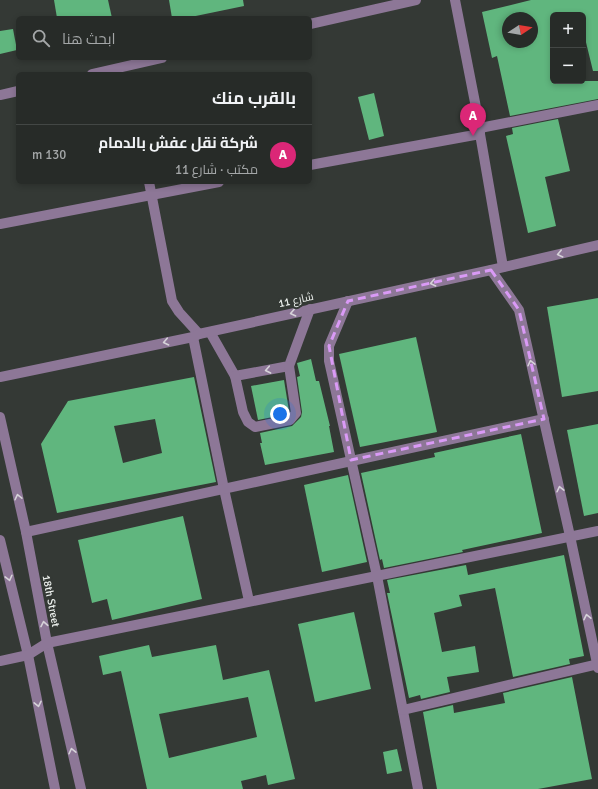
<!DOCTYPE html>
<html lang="ar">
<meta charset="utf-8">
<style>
:root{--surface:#272b28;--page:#2f3330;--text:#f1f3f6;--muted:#a4a7a8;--line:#434745;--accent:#db2777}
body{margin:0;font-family:Signika,Cairo,sans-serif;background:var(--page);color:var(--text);direction:rtl}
.controls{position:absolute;right:12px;top:12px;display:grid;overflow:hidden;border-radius:6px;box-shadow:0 2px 6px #0003}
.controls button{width:36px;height:36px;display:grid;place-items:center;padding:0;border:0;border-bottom:1px solid var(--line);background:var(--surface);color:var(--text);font:20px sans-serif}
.compass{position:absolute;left:502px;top:12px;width:36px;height:36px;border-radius:50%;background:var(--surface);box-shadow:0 2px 6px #0003;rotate:78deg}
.you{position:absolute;left:280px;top:414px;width:14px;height:14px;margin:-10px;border:3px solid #fff;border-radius:50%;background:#1a73e8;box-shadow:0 0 0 6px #1a73e833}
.badge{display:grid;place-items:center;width:26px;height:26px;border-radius:50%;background:var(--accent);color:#fff;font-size:13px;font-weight:700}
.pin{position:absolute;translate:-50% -33px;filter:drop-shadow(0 1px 2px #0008)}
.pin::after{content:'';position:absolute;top:21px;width:14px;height:12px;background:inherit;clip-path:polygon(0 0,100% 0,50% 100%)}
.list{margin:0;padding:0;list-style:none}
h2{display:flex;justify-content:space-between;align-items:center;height:52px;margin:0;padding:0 16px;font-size:17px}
h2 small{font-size:13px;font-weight:400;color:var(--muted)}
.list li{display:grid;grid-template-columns:26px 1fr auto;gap:12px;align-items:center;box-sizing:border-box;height:60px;padding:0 16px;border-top:1px solid var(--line)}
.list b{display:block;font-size:15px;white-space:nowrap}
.list p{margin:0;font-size:13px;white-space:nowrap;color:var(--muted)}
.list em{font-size:13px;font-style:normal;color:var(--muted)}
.icon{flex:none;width:22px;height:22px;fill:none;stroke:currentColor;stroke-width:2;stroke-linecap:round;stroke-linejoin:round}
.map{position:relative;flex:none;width:598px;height:789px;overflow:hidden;direction:ltr}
.search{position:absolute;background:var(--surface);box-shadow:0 2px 6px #0003;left:16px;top:16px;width:296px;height:44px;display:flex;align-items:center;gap:10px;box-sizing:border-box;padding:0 14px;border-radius:6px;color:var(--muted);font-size:15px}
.panel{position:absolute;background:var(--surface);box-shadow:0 2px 6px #0003;left:16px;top:72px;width:296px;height:112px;border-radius:6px;direction:rtl}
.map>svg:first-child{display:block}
</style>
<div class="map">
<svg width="598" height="789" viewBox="0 0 598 789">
<rect width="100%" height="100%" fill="#343935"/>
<!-- building -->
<g fill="#60b67e" fill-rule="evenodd">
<path d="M54,0H108L112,18H57Z"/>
<path d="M169,0H243L244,6L186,18H172Z"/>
<path d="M531,0H598V71H593L583,30V15H553V81H598V99L510,116L497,56L492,58L482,12ZM508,18H532V42H508Z"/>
<path d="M13,29L17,50L0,54V31Z"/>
<path d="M374,93L384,136L369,140L358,97Z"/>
<path d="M558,119L570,171L545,177L556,226L528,233L506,136L513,134L512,128Z"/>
<path d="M598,298V391L562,397L547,307Z"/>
<path d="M416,337L437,432L360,447L339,354Z"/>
<path d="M311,359L316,381H319L330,426H329L334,452L265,465L260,443H262L260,433L292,426L301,417L302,412L297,377L300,376L297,363Z"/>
<path d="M194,377L216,482L57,513L41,444L68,401ZM155,419L162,453L123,463L114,426Z"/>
<path d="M284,380L289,411L287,414L258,420L251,386Z"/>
<path d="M598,424V513L584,516L567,430Z"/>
<path d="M521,434L542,533L462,550L463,552L384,568L382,559L380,560L361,473L435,457L434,453Z"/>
<path d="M348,475L367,562L322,572L304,485Z"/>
<path d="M183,516L202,599L112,620L107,599L92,603L78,540Z"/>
<path d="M564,555L584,656L569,659L570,664L513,677L495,588L459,595L462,606L434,613L442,652L475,646L479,672L447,677L450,692L421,699L420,695L409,698L387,593H390L387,580L466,565L468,575Z"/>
<path d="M354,612L371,689L315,702L298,624Z"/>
<path d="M149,645L152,657L216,645L223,680L269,670L295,779L268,785L266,775L241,781L243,789H147L121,671L103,675L99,656ZM248,697L257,737L169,758L159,714Z"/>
<path d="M572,677L592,779L538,789H437L423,712L453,705L454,713L505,703L503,693Z"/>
<path d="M397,749L402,771L387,774L383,752Z"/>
</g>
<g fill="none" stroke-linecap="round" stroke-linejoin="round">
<!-- minor -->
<g stroke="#8d7797" stroke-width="10">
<path d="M455,0L480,128V134L503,267"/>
<path d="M310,24L416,0"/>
<path d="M92,74L162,58"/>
<path d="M0,95L18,91"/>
<path d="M480,128L598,105"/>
<path d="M310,165L480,134"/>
<path d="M149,182L172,301L179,312L199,334"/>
<path d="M0,224L219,182"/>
<path d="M491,270L519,310L570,536L598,668"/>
<path d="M348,301L329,346V361L377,576L418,789"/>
<path d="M210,332L235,376L289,366L310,309"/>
<path d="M193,337L224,489L249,601"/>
<path d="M235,376L243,412L248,422L255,427L290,420L296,413L289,366"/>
<path d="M0,377L193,337L199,334L491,270L598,245"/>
<path d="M0,417L26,532L47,643L81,789"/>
<path d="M26,532C199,495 371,456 544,419"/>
<path d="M0,540L28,655L55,789"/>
<path d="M0,661L28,655L47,643L598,531"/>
<path d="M403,710L598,664"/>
</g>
</g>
<!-- one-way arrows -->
<defs><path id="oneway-chevron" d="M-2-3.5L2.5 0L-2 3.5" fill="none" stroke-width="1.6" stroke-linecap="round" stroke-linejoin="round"/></defs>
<g stroke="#d6d3d9">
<use href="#oneway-chevron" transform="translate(560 254) rotate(167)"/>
<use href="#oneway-chevron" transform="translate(433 283) rotate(168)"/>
<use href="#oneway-chevron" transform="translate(293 313) rotate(168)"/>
<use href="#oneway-chevron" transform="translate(166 342) rotate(168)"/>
<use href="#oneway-chevron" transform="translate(531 363) rotate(-103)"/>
<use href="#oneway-chevron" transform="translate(268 370) rotate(169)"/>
<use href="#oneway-chevron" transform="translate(560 489) rotate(-103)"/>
<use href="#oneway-chevron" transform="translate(18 497) rotate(-103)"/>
<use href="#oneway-chevron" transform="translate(9 578) rotate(76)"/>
<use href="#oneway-chevron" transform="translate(587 617) rotate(-102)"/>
<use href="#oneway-chevron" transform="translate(44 624) rotate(-101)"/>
<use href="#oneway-chevron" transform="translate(38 704) rotate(78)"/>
<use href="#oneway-chevron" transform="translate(72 751) rotate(-103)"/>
</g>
<!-- marked area -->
<path fill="none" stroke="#da9af6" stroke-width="3" stroke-dasharray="8 5" stroke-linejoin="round" d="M491,270L519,310L544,419L351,460L329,346L348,301Z"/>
<g text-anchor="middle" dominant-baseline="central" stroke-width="4" stroke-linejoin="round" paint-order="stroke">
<!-- street labels -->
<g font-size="11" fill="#eef2ef" stroke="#343935">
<text transform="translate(296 300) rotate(-12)">شارع 11</text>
<text transform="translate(51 601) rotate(79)">18th Street</text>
</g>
</g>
</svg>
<div class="controls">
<button>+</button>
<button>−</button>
</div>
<svg class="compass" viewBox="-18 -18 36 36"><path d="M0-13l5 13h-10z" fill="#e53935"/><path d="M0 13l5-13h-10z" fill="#a4a7a8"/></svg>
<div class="you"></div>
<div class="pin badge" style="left:473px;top:136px">A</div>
<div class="search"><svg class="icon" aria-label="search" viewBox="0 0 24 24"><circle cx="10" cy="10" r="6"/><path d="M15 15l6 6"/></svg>ابحث هنا</div>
<section class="panel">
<h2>بالقرب منك<small></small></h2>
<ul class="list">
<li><span class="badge">A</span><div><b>شركة نقل عفش بالدمام</b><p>مكتب · شارع 11</p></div><em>130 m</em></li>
</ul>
</section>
</div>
